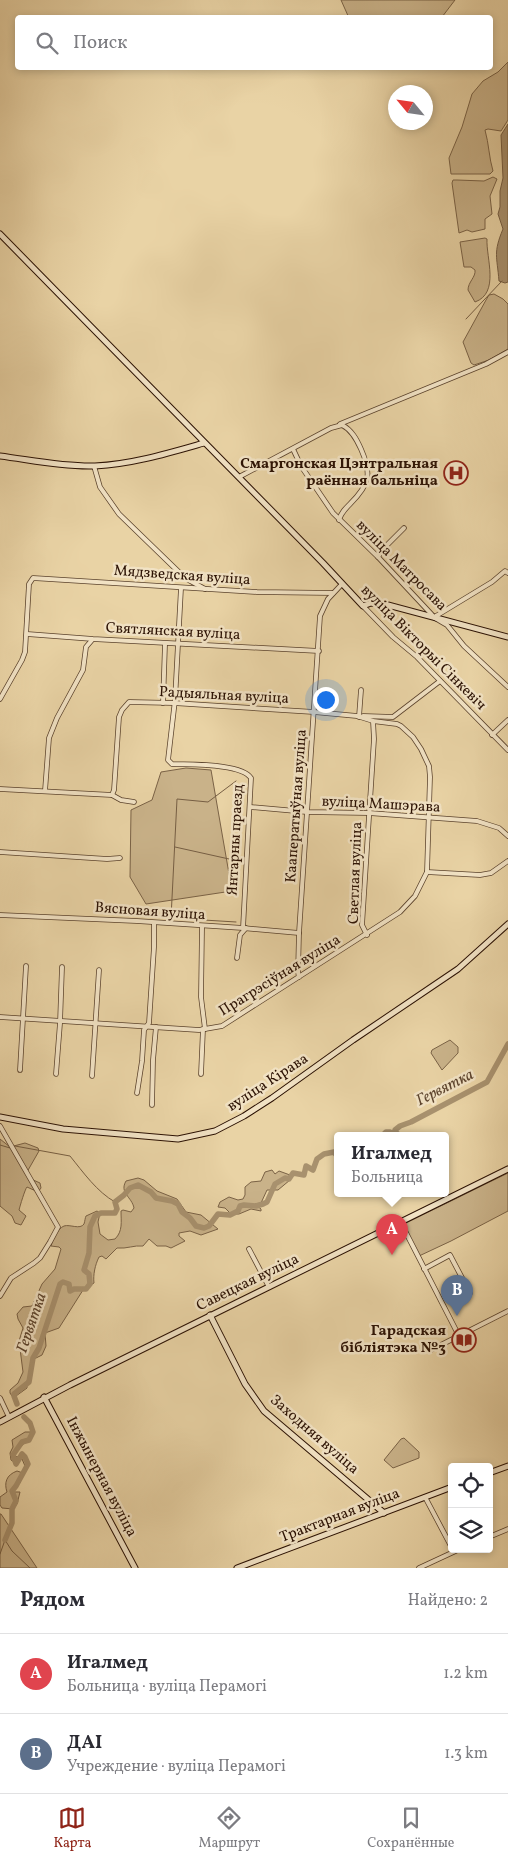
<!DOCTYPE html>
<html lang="ru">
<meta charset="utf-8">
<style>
:root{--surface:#fff;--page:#f7f7f7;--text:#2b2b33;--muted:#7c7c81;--line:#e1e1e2;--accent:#8f2418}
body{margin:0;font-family:Vollkorn,serif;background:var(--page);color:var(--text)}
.controls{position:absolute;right:15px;bottom:15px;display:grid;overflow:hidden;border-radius:5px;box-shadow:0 2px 8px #0003}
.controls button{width:45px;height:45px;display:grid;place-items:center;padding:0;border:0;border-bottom:1px solid var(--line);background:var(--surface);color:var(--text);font:25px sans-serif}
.compass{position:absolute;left:388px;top:85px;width:45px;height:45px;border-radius:50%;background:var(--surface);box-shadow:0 2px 8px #0003;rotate:299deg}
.you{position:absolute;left:325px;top:699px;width:18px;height:18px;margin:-12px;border:4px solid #fff;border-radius:50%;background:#1a73e8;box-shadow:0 0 0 8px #1a73e833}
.badge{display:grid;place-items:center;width:32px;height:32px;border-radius:50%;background:var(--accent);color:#fff;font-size:16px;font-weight:700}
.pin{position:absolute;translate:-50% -41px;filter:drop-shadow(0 1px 2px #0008)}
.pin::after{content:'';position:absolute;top:26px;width:18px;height:15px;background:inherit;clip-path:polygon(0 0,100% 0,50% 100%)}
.popup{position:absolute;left:334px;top:1132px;width:115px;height:65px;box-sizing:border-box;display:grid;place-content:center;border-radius:5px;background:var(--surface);filter:drop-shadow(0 1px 4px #0005);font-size:16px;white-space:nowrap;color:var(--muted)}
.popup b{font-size:19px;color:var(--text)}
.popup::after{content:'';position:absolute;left:50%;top:100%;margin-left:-10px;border:10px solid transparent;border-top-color:var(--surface)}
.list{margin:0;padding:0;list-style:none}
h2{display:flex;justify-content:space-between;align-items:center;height:65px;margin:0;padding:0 20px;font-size:21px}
h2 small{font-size:16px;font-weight:400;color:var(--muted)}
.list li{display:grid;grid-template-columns:32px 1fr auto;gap:15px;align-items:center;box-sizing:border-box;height:80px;padding:0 20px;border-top:1px solid var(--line)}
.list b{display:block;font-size:19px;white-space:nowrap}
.list p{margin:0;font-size:16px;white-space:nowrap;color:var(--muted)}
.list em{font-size:16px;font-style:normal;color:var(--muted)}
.icon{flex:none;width:28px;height:28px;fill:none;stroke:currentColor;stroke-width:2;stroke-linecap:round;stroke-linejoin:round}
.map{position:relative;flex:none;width:508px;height:1568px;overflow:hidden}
.search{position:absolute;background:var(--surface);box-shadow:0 2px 8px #0003;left:15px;right:15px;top:15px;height:55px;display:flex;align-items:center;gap:12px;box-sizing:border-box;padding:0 18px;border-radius:5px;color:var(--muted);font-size:19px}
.sheet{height:225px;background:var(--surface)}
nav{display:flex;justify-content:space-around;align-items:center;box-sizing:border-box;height:70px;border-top:1px solid var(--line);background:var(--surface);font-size:14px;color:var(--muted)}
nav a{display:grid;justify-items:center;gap:2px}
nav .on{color:var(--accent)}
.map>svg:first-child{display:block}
</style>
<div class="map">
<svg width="508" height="1568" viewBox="0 0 508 1568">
<rect width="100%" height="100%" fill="#e9d3a5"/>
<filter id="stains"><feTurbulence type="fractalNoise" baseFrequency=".004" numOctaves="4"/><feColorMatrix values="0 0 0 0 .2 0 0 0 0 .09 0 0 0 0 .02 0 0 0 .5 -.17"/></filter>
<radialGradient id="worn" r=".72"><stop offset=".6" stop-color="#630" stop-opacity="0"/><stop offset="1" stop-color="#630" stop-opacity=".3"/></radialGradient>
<!-- green -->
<g fill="#c9b289" stroke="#7a6246">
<path d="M341,0H455L442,17L349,18Z"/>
<path d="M508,62V120L501,131L488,129L485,130C489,144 489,158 493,171L490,174H451L449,158L462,127L472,94L483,81L498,72Z"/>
<path d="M493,177L497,179L490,196L492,214L485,219V229L472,232L467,230L459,233L452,183L453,180H457L484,181Z"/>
<path d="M485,238L487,239C486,258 500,293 475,302L468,290C468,282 476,277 475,270L471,267H464L460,242Z"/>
<path d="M494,294L503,299L508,304V349L489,360L474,365L471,363L463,342L486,300L489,295Z"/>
<path d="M186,768L211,770L232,891L146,904L130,877L131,810L152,800L161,772Z"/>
<path d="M450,1040L458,1047V1053L442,1070L431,1053L432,1050Z"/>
<path d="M0,1139L10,1147L25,1143L38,1148L39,1151L27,1172L31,1179L40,1183L41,1188L38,1192L27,1187C25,1189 20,1206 19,1210L26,1216L21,1225L15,1223L12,1216L0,1206Z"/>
<path d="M272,1170L275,1174L279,1171L290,1175V1180L278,1190H267L261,1203L255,1204L261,1209V1211L251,1209L239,1214H231L225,1208L218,1207L220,1202L229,1197L238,1200L243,1199L245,1195V1187L251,1182L261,1181L265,1172Z"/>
<path d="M508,1173V1211L451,1241L419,1256L404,1224Z"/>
<path d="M138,1178L144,1180L157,1191L177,1199L186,1212L201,1215L218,1229L201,1235L190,1231L179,1233V1236L185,1241L171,1248L166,1246H157L149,1239L143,1246C134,1245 127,1249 117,1248L106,1259L102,1256L99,1257C95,1265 93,1275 94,1283L83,1290L59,1328L45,1333L46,1346L42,1355L32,1360L33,1368L27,1381V1388L16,1396H12L10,1393V1390L18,1383L23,1372L19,1341L23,1328L18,1319L17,1314L23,1307L32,1306L42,1284L55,1269L61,1249L59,1247L51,1246C52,1241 58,1228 64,1226C70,1224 80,1230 84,1224C85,1221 85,1218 86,1216L97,1211L100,1213L98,1222L100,1234L108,1240L115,1239C123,1231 121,1222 121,1211L123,1210L131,1212L134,1208C132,1197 119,1193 126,1181Z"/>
<path d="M25,1432H31V1437L16,1451L14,1455L17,1457L23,1454L26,1456L27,1461L25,1466L22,1459L14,1462L11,1460L10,1453L13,1447L12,1440Z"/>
<path d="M404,1438L419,1452V1458L393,1468L384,1460L401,1439Z"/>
<path d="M17,1471L23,1473L20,1483L11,1489L13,1492H20L17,1504L13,1509L2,1508L0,1505V1497L7,1492C4,1483 6,1475 17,1471Z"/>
<path d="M0,1514H1L37,1568H0Z"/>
</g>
<!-- water -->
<path fill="#a8916e" stroke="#765e43" d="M508,124V282L505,283L499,281C497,256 493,253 503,229L498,214L500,207V191L503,178L501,135Z"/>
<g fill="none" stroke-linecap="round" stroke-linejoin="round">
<!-- stream -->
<g stroke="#765e43" stroke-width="1">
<path d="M466,319L502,281"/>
<path d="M175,847L238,861"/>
<path d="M236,922L171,918L177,799L208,802L236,781"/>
<path d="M0,1145L10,1148"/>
<path d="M15,1146L70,1156C83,1172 97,1192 115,1202"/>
<path d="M5,1540L12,1551L30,1568"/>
<path d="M0,1554L5,1540"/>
</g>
<!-- river -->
<g stroke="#a8916e" stroke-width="5.5">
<path d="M382,1136L386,1132H390L393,1135L398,1134L395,1132V1130L400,1126L411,1122L487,1082L508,1044"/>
<path d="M17,1404L14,1396V1394L29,1382L33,1358L39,1348L60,1284L63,1282L69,1284L70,1291L74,1289H86L90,1284L89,1274L84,1270L89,1253L90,1227L95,1216L101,1213H115L117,1209L115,1202L124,1195L130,1188L138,1185L151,1192L156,1198L172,1201L178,1204L182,1212L190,1218L196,1226L204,1228L209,1226L218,1214L230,1215L238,1211L240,1206L244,1205L256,1206L263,1204L267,1202L275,1184L285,1178L289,1179L293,1173L304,1175L306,1166L313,1170L317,1159L324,1154L334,1152L338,1157"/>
<path d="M5,1540L12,1523V1509L16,1501L12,1491L16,1486L28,1464L25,1457L22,1454L16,1464L13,1455L22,1442L29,1440L33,1432L30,1423L24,1417"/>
</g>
<!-- street casing -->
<g stroke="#5a422c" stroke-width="5.5">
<g id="street">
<path d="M340,424L486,364L508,352"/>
<path d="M293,449L301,466L333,513L378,557L435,618L447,625L464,646L508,687"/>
<path d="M94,466L100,487L119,514L185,578L205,589"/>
<path d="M239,477L331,428L342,425C352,430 357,440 361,449C372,474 370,484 350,504C345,509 341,513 339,520"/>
<path d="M378,557L382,550L404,528"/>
<path d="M181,588L175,700L168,760L172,764C189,765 241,763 251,778L243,928"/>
<path d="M363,606L393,637L417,657L508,750"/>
<path d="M435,618L436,616L492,582L505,571L508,573"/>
<path d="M27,634L93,639L319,651"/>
<path d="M0,699L22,660L25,652L29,584L33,578L257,592L333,593"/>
<path d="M163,703L165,644"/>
<path d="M363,716L393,717L440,681"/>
<path d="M359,717L361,690"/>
<path d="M492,735L508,720"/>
<path d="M0,789L112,795L121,800L134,802"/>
<path d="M45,791L49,738L57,718L83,670L86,647L92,640"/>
<path d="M250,807L307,812L369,813L477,821L499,828L508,836"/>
<path d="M0,852L107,859L120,858"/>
<path d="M427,872L480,875L491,873L508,861"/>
<path d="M0,915L137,921L243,928L299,933"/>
<path d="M202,927L201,997L205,1029"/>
<path d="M367,935L362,925L374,739L373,721"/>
<path d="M237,958L240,935L246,928"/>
<path d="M299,977L298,972L299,933L320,616L328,599L342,584"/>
<path d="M0,1017L199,1030L222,1026L400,912L415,896L427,872L430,777L429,766L421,749L413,737L401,726L397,724L373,721L357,716L314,712L174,703L129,702L122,710L119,717L114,790L112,795"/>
<path d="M20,1070L26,966"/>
<path d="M56,1074L60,1023L62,967"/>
<path d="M201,1074L203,1029"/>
<path d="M92,1076L99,970"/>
<path d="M137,1093L142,1061L144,1030L149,1023L154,947V923"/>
<path d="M152,1105L153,1060L156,1027"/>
<path d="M0,1126L58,1227L50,1242L40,1258L34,1263L11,1278L0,1296"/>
<path d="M400,1221L459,1336"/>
<path d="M249,1249L269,1287"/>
<path d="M424,1269L450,1255L470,1293"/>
<path d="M429,1351L508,1311"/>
<path d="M0,1398L9,1417"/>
<path d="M425,1497L452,1548"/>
<path d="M489,1537L508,1529"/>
<path d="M419,1568L460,1549"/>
</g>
</g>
<!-- secondary casing -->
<g stroke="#2b1103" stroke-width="7">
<g id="secondary">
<path d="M0,234L323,563L363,606L371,603L388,605L508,637"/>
<path d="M0,456C31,460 64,467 95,466C133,464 169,453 204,443"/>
<path d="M0,1117L63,1129L178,1139L215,1131L244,1116L272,1098L353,1040L458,969L508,924"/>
<path d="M210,1315L245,1384L264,1411L384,1513"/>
<path d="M44,1397L135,1568"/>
<path d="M0,1422L70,1385L508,1169"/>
<path d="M489,1473L508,1466"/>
<path d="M237,1568L452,1487"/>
</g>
</g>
<!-- street -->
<use href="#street" stroke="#f1e2c4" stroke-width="4"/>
<!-- secondary -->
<use href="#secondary" stroke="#f1e2c4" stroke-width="5"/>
</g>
<!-- icons -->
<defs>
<g id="hospital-ring" transform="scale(1.25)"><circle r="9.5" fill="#f1e2c4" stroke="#8f2418" stroke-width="1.5"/><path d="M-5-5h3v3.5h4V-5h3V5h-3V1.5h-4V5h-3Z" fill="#8f2418"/></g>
<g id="library-ring" transform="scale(1.25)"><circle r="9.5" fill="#f1e2c4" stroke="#8f2418" stroke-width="1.5"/><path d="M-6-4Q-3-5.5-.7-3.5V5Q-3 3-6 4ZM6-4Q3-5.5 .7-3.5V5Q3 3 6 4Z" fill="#8f2418"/></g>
</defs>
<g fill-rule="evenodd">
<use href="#hospital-ring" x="456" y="473"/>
<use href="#library-ring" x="464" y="1340"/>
</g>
<g text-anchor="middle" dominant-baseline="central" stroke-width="5" stroke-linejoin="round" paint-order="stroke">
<!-- poi labels -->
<g font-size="15" font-weight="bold" fill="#2b1103" stroke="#f1e2c4" text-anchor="end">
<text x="438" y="464">Смаргонская Цэнтральная<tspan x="438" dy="17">раённая бальніца</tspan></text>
<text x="446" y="1331">Гарадская<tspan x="446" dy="17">бібліятэка №3</tspan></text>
</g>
<!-- street labels -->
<g font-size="15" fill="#2b1103" stroke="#f1e2c4">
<text transform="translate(401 566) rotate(45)">вуліца Матросава</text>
<text transform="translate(182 576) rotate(4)">Мядзведская вуліца</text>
<text transform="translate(173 632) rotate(3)">Святлянская вуліца</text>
<text transform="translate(423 648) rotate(45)">вуліца Вікторыі Сінкевіч</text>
<text transform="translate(224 696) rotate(3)">Радыяльная вуліца</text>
<text transform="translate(381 805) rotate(3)">вуліца Машэрава</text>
<text transform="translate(297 806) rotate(-86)">Кааператыўная вуліца</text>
<text transform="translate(236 840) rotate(-87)">Янтарны праезд</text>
<text transform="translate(356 873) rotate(-88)">Светлая вуліца</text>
<text transform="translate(150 912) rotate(4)">Вясновая вуліца</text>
<text transform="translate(280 976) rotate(-32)">Прагрэсіўная вуліца</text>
<text transform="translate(268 1083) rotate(-33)">вуліца Кірава</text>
<text transform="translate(248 1283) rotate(-26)">Савецкая вуліца</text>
<text transform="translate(314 1435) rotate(41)">Заходняя вуліца</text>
<text transform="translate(101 1477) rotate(62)">Інжынерная вуліца</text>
<text transform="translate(340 1516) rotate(-21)">Трактарная вуліца</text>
</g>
<!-- water labels -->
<g font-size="16" font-style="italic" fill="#5d442e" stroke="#f1e2c4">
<text transform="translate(445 1088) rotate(-27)">Гервятка</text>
<text transform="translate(32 1323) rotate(-71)">Гервятка</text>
</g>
</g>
<rect width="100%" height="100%" filter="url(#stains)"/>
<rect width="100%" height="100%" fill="url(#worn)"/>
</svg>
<div class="controls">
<button><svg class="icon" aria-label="locate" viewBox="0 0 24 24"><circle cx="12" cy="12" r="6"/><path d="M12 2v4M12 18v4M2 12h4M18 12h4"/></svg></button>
<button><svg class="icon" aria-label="layers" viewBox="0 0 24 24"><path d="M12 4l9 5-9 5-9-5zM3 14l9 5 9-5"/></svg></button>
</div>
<svg class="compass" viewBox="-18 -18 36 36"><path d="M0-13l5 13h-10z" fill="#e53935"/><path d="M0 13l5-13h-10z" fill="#7c7c81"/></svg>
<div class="you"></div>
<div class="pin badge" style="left:392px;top:1255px;background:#e0444e">A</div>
<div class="popup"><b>Игалмед</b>Больница</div>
<div class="pin badge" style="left:457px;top:1316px;background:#5c6f8a">B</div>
<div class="search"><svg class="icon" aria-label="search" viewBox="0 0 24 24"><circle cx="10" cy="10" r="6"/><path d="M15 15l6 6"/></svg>Поиск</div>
</div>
<section class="sheet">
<h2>Рядом<small>Найдено: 2</small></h2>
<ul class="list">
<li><span class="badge" style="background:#e0444e">A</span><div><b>Игалмед</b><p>Больница · вуліца Перамогі</p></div><em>1.2 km</em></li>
<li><span class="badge" style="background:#5c6f8a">B</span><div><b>ДАІ</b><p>Учреждение · вуліца Перамогі</p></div><em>1.3 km</em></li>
</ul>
</section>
<nav>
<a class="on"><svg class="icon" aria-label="map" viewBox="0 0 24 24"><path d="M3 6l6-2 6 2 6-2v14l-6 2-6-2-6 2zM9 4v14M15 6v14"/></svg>Карта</a>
<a><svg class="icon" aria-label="directions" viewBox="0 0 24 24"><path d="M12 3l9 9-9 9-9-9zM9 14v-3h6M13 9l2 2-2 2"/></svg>Маршрут</a>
<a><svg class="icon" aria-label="saved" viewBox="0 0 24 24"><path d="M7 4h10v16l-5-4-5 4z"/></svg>Сохранённые</a>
</nav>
